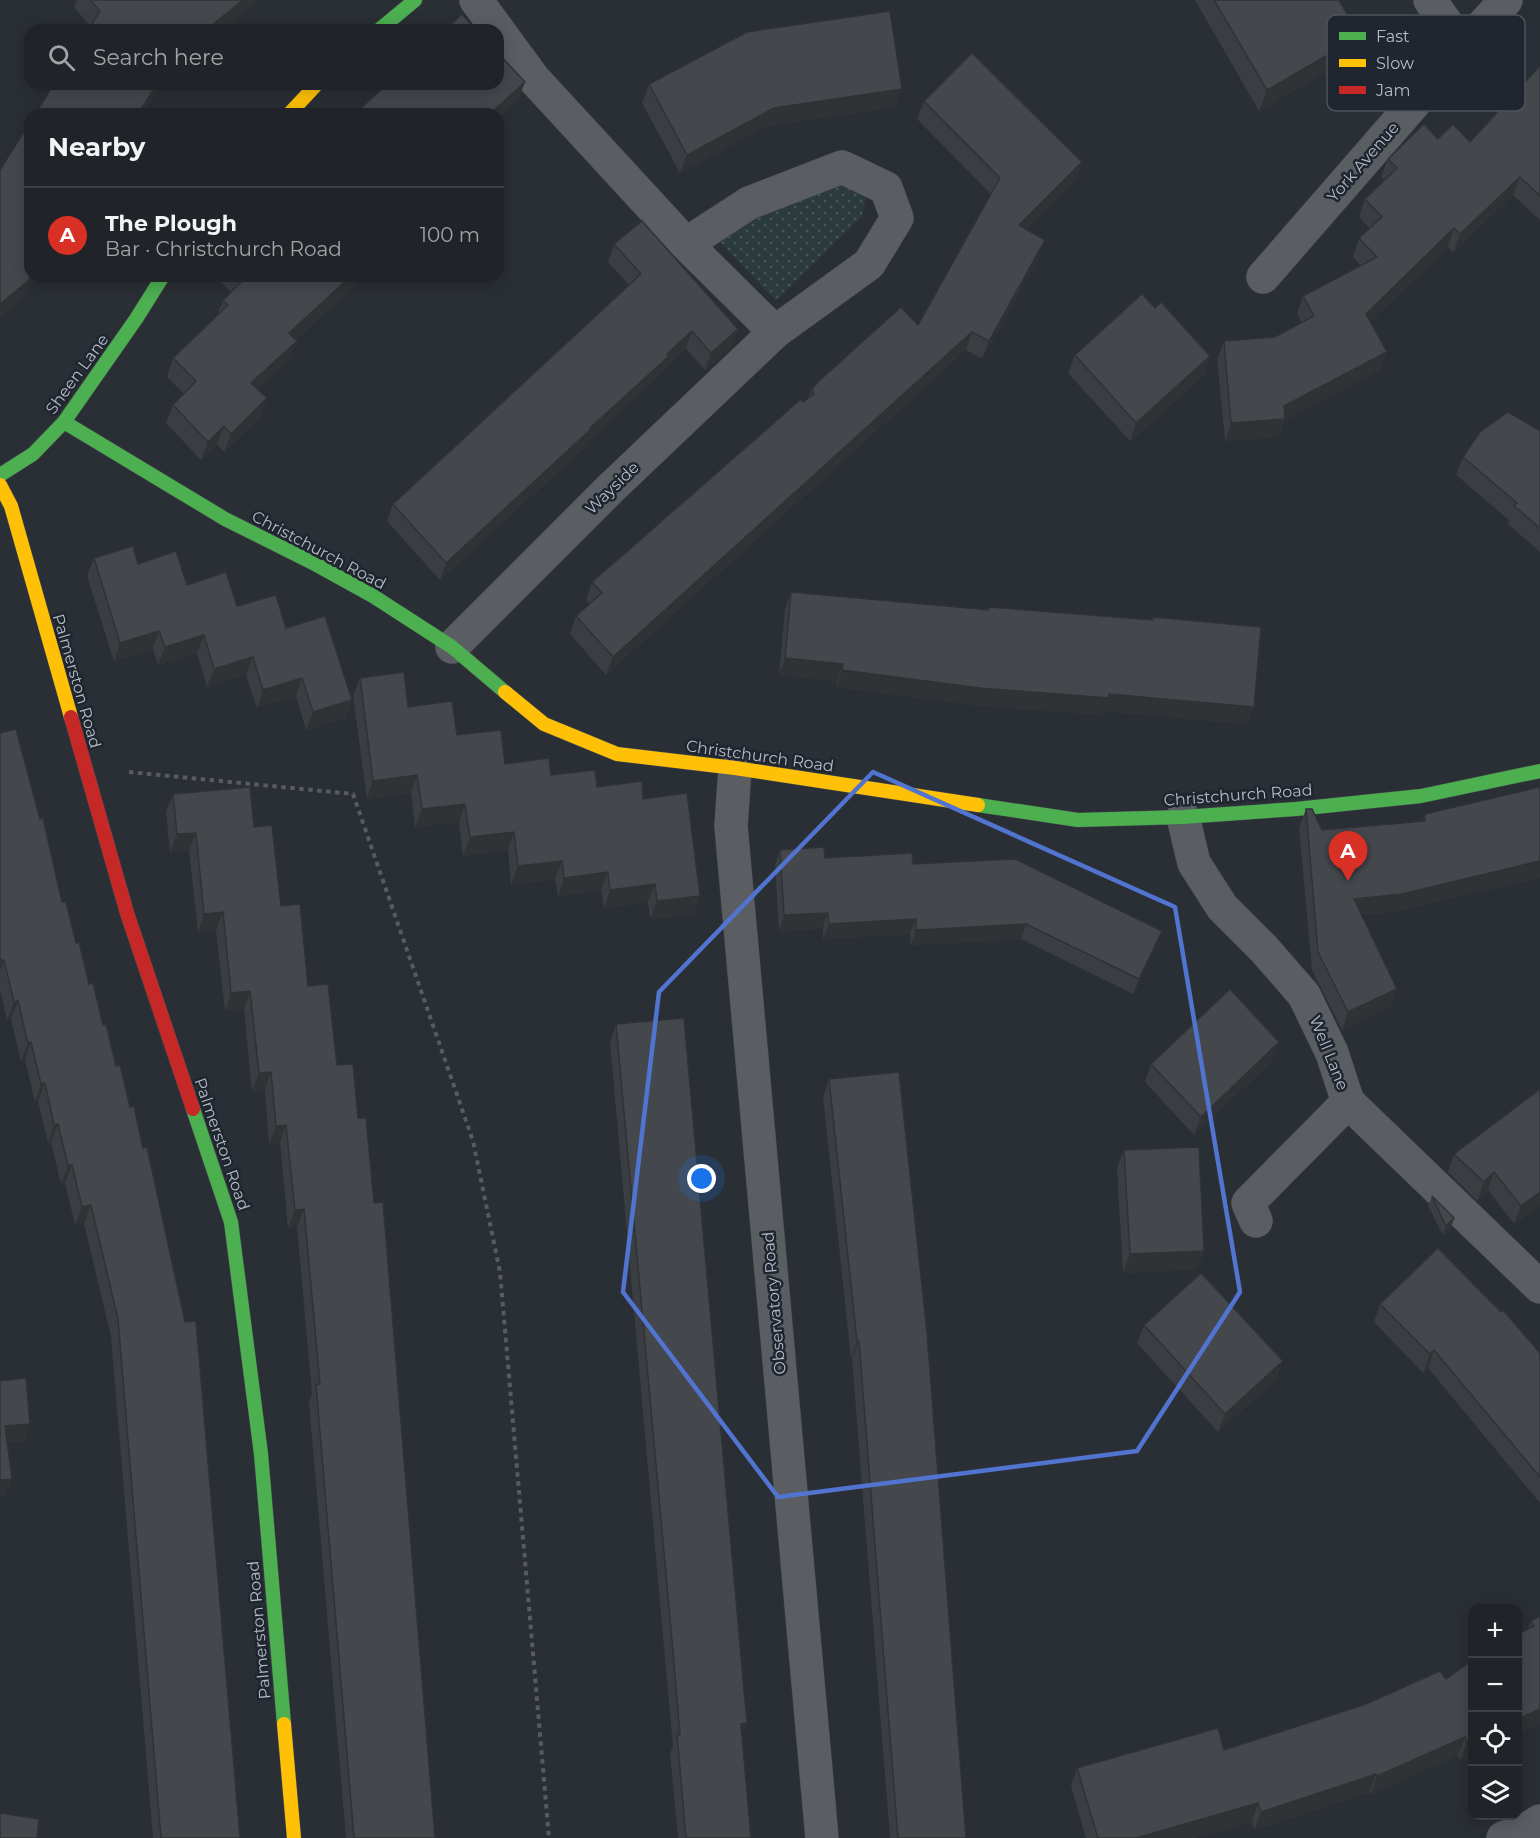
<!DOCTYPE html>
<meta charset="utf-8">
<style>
:root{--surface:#202328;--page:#2d2f34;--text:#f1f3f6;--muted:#a2a4a8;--line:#3d4045;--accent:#d93025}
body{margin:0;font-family:Montserrat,sans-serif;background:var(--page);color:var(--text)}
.controls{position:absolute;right:18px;bottom:18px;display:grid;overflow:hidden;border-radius:12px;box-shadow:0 3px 15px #0003}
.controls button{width:54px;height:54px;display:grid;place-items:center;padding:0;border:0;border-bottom:2px solid var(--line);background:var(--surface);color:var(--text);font:30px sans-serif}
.you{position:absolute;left:702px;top:1179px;width:21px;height:21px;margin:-15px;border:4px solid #fff;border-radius:50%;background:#1a73e8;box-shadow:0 0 0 9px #1a73e833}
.badge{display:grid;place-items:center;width:39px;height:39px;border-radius:50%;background:var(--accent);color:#fff;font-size:20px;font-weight:700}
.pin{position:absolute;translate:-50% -50px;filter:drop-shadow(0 2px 3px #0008)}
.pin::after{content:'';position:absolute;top:32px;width:21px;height:18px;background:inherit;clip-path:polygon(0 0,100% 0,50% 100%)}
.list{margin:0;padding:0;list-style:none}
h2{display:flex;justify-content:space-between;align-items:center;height:78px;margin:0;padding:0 24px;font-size:26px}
h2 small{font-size:20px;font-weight:400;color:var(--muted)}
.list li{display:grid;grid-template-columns:39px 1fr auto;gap:18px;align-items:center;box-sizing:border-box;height:96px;padding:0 24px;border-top:2px solid var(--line)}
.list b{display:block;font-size:22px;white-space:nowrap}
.list p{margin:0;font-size:20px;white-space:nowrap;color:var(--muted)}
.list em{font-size:20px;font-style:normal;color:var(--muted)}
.icon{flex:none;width:33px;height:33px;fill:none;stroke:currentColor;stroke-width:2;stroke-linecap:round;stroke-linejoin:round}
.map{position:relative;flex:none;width:1540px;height:1838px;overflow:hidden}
.search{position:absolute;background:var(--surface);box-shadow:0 3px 15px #0003;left:24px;top:24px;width:480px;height:66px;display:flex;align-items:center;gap:15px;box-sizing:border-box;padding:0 21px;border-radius:18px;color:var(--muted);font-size:22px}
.panel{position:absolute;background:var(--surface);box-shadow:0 3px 15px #0003;left:24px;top:108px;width:480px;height:174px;border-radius:18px}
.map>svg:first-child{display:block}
</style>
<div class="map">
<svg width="1540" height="1838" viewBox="0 0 1540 1838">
<defs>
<pattern id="green-dots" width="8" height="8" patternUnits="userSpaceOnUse" patternTransform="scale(1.5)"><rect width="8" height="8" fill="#2b3b3b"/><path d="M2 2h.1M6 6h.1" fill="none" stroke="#485556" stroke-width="1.8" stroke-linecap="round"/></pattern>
</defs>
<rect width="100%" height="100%" fill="#2a2f35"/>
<!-- green -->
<path fill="url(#green-dots)" d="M828,182L853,186L866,196L862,216L776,301L720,242L757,215Z"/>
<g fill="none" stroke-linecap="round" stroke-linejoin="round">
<!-- street casing -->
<g stroke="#464a4e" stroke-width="34">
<g id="street">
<path d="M476,0L498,30"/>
<path d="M1430,0L1463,47L1506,0"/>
<path d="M498,30L534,79L686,244L775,332L869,264L897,218L886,188L842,167L749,203L686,244"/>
<path d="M1263,277L1463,47"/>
<path d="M452,647L611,488L775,332"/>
<path d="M735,768L731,826L822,1838"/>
<path d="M1183,817L1194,863L1222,907L1264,949L1304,995L1332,1053L1348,1102L1540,1287"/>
<path d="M1256,1221L1248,1203L1348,1102"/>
<path d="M1503,1838L1527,1829L1540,1821"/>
</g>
</g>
<!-- fast casing -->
<g stroke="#464a4e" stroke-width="15">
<g id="fast">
<path d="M379,30L415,0"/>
<path d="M64,422L225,519L315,564L373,596L452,647L505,692"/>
<path d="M0,475L33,454L64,422L136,319L163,276"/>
<path d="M978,805L1078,820L1183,817L1296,809L1421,796L1540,771"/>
<path d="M193,1109L231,1222L261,1454L284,1724"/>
</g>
</g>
<!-- slow casing -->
<g stroke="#464a4e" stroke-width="15">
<g id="slow">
<path d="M289,114L317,84"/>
<path d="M0,485L11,506L71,717"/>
<path d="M505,692L544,724L617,754L735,768L978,805"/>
<path d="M284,1724L294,1838"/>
</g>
</g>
<!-- jam casing -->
<g stroke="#464a4e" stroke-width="15">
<path id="jam" d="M71,717L127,913L193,1109"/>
</g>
<!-- path -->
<path stroke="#585c60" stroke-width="4" stroke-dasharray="4.5 4.5" stroke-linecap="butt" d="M129,772L353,794L473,1141L500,1272L549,1838"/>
<!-- street -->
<use href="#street" stroke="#5a5e63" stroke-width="33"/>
<!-- fast -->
<use href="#fast" stroke="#4caf50" stroke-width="14"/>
<!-- slow -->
<use href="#slow" stroke="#ffc107" stroke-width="14"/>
<!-- jam -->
<use href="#jam" stroke="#c62828" stroke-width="14"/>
</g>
<!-- wall -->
<g fill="#3a3e42">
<path d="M77,0H258L222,30H88L90,26L74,7Z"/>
<path d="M1195,0H1339L1360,36L1352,57L1259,111Z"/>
<path d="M1540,66V220L1513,195L1453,253L1448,247L1370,321L1380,370L1284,421L1278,437L1225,441L1217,359L1224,341L1275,337L1302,323L1297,314L1303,296L1361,266L1353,257L1359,238L1370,229L1359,217L1365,199L1384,180L1381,177L1388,159L1438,139L1470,142Z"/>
<path d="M649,84L895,107L767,126L680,173L642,103Z"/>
<path d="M924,101L1082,162L1075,180L1026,229L1039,258L982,359L966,350L606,675L570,634L576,616L589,604L586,600L592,582L808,398L812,389L918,325L991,194L917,119Z"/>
<path d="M614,244L738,329L731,346L705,370L686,349L664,369L662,373L586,443L585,447L440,580L387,521L393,504L629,285L608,262Z"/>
<path d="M223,276H363L362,278L295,340L290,359L258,389L267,398L260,417L224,452L217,444L201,460L166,423L173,405L184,394L167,377L173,358L217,316L223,300L231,292L221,282Z"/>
<path d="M1075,355L1210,356L1204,375L1130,441L1068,373Z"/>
<path d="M1540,431V552L1508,524L1509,520L1456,475L1463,457Z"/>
<path d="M94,558L138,564L286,628L352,700L345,718L306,730L296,696L257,708L246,675L207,687L197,653L158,665L153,649L114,661L87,576Z"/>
<path d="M791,592L988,610L989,607L1152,620L1153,617L1248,724L1104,711L1103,715L974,705L836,687L837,681L779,675L785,609Z"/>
<path d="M360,678L505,764L643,799L694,914L650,919L648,902L604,908L601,890L558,896L555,879L511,885L508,850L463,856L459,822L415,827L411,793L367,799L353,696Z"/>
<path d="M0,733L240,1838H153L111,1337L84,1223L75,1225L65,1183L61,1184L51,1142L48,1143L38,1101L35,1102L25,1060L21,1061L11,1019L7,1020L0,990Z"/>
<path d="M1540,787L1395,912L1362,915L1397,989L1390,1007L1342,1030L1312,970L1299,828L1306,809L1322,830L1423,821L1425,814Z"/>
<path d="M173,794L254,827L308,986L337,1065L358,1118L435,1838H346L309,1402L312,1394L297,1227L288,1228L280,1143L269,1144L265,1090L252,1091L244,1010L225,1011L216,930L198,932L189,851L170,852L166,812Z"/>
<path d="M780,850L825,858L913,864L1162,931L1156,946L1133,994L1021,939L911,945L910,934L823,939V928L779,931L775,865Z"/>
<path d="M616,1024L742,1735L751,1838H678L670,1753L673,1747L665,1659L610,1042Z"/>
<path d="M1273,1060L1194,1135L1145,1082L1151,1064Z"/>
<path d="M829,1079L966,1838H890L852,1359H851L823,1097Z"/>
<path d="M1540,1089V1205L1514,1224L1488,1190L1477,1201L1448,1172L1454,1154Z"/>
<path d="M1124,1150L1198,1269L1123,1273L1117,1168Z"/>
<path d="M1432,1196L1454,1218L1451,1227L1443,1235L1428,1206Z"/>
<path d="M1380,1304L1540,1353V1503L1428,1368L1423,1373L1374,1322Z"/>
<path d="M1144,1325L1283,1361L1276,1379L1218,1432L1137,1343Z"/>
<path d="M1540,1616V1724L1528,1629L1531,1621Z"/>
<path d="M1473,1660V1754L1460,1760L1458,1755L1371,1794L1370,1792L1254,1830L1252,1822L1194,1838H1086L1071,1786L1077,1768L1224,1750L1446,1679Z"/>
</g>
<!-- shaded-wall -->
<g fill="#303236">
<path d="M243,0H258L222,30H206Z"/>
<path d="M1360,36L1352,57L1259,111L1267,90Z"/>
<path d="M525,82L518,100L498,119V114H490Z"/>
<path d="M157,84H163L143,114H138Z"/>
<path d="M902,89L895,107L767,126L680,173L687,155L774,108Z"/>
<path d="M1082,162L1075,180L1012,244L1019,225Z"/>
<path d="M1520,177L1513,195L1453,253L1460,234Z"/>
<path d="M1454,228L1448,247L1360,332L1366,314Z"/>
<path d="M1045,240L1039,258L982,359L989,341Z"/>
<path d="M31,276H36L21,299L0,317V304Z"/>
<path d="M351,276H363L362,278L283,351L289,333Z"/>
<path d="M738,329L731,346L705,370L711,353Z"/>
<path d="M692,331L686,349L664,369L662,373L586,443L585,447L440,580L446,563Z"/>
<path d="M972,332L966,350L606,675L613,657Z"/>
<path d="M297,341L290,359L245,401L251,383Z"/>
<path d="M1387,352L1380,370L1284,421L1278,437L1225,441L1231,423L1284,406Z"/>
<path d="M1210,356L1204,375L1130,441L1136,423Z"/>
<path d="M267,398L260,417L224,452L231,434Z"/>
<path d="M224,426L217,444L201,460L208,442Z"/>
<path d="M159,631L153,649L114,661L120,643Z"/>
<path d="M204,635L197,653L158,665L165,647Z"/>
<path d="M253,657L246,675L207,687L214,669Z"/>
<path d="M785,658L843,664L837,681L779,675Z"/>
<path d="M842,670L1109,694L1254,707L1248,724L1104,711L1103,715L974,705L836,687Z"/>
<path d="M302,678L296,696L257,708L263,690Z"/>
<path d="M352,700L345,718L306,730L313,712Z"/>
<path d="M417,775L411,793L367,799L373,781Z"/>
<path d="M465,804L459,822L415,827L422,809Z"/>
<path d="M514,832L508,850L463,856L470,837Z"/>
<path d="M196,833L189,851L170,852L177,834Z"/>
<path d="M562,861L555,879L511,885L518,866Z"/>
<path d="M1540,861V878L1395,912L1348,917L1354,899Z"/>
<path d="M608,872L601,890L558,896L564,878Z"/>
<path d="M655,884L648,902L604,908L610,890Z"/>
<path d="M700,896L694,914L650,919L657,901Z"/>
<path d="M223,912L216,930L198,932L204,914Z"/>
<path d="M828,913L823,928L779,931L784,915Z"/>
<path d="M916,919L910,934L823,939L829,924Z"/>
<path d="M1026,924L1021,939L911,945L916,930Z"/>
<path d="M1162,931L1156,946L1133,994L1139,979Z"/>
<path d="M4,960L0,970V961Z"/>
<path d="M1397,989L1390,1007L1342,1030L1348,1012Z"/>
<path d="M250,991L244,1010L225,1011L231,993Z"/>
<path d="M18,1001L11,1019L7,1020L14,1002Z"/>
<path d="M31,1042L25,1060L21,1061L28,1043Z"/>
<path d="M1279,1042L1273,1060L1194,1135L1201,1117Z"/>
<path d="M271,1072L265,1090L252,1091L259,1073Z"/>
<path d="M45,1083L38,1101L35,1102L41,1084Z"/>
<path d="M58,1124L51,1142L48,1143L54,1125Z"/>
<path d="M286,1125L280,1143L269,1144L276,1126Z"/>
<path d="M72,1165L65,1183L61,1184L68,1166Z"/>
<path d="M1494,1172L1488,1190L1477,1201L1484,1182Z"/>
<path d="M1540,1192V1205L1514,1224L1521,1206Z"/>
<path d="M91,1205L84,1223L75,1225L82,1207Z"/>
<path d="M304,1209L297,1227L288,1228L295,1210Z"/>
<path d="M1454,1218L1451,1227L1443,1235L1446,1226Z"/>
<path d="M1204,1251L1198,1269L1123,1273L1130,1254Z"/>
<path d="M857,1341H859L852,1359H851Z"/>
<path d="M1434,1350L1428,1368L1423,1373L1430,1354Z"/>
<path d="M1283,1361L1276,1379L1218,1432L1225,1414Z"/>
<path d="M30,1424L24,1442L0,1444L5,1426Z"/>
<path d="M12,1479L5,1497H0V1480Z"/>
<path d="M1540,1709V1724L1518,1734V1719Z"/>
<path d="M747,1723L740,1741L741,1724Z"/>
<path d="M1465,1737L1458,1755L1371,1794L1377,1776Z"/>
<path d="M1473,1739V1754L1460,1760L1467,1741Z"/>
<path d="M1376,1774L1370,1792L1254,1830L1261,1812Z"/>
<path d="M1258,1803L1252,1822L1194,1838H1136Z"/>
</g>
<!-- building -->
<g fill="#44484d" stroke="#303236" stroke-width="1.5">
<path d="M90,0H243L206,30H88L100,11Z"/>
<path d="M1214,0H1339L1360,36L1267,90Z"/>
<path d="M890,11L902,89L774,108L687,155L649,84L747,32Z"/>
<path d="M462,14L476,30H445Z"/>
<path d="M498,53L525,82L490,114H355L387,84H498Z"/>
<path d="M972,53L1082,162L1019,225L1045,240L989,341L972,332L613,657L576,616L602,593L592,582L801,399L803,402L814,394L812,389L819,381L901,307L918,325L1000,178L924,101Z"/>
<path d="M1540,66V196L1520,177L1460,234L1454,228L1366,314L1387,352L1284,406L1285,419L1231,423L1224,341L1275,337L1314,316L1303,296L1377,257L1359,238L1382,217L1365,199L1397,168L1388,159L1424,124L1438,139L1453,124L1470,142Z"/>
<path d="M54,84H157L138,114H35Z"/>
<path d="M30,122V276H31L28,281L0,304V170Z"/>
<path d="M642,221L738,329L711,353L692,331L667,354L669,356L590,428L591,429L446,563L393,504L641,274L614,244Z"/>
<path d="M239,276H351L289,333L297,341L251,383L267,398L231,434L224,426L208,442L173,405L196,381L173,358L228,305L223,300L243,280Z"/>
<path d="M1142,294L1155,308L1161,302L1210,356L1136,423L1075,355Z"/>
<path d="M1508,412L1540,431V528L1514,506L1517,503L1463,457L1480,432Z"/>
<path d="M133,546L138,564L176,551L187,585L226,572L237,606L276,595L286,628L325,616L352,700L313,712L302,678L263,690L253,657L214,669L204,635L165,647L159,631L120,643L94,558Z"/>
<path d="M791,592L989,610V607L1153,620V617L1261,627L1254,707L1109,694V698L980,688L842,670L843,664L785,658Z"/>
<path d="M404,672L408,707L452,701L457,735L501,730L505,764L549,758L551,775L595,770L597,787L642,781L643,799L687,793L700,896L657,901L655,884L610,890L608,872L564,878L562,861L518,866L514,832L470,837L465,804L422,809L417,775L373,781L360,678Z"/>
<path d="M16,729L40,819L43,818L62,902H66L76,943L79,942L89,984L93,983L103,1025L106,1024L116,1066L120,1065L130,1107L134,1106L143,1148L147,1147L185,1322L196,1321L240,1838H161L118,1319L91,1205L82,1207L72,1165L68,1166L58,1124L54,1125L45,1083L41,1084L31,1042L28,1043L18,1001L14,1002L4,960H0V733Z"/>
<path d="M250,787L254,827L272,825L281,906L300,904L308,986L328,984L337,1065L353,1064L358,1118H366L374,1203L383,1202L435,1838H354L316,1384H320L304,1209L295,1210L286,1125L276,1126L271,1072L259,1073L250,991L231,993L223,912L204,914L196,833L177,834L173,794Z"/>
<path d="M1540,787V861L1402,894L1354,899L1397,989L1348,1012L1318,952L1306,809H1312L1322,830L1425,821V814Z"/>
<path d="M824,847L825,858L912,853L913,864L1015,859L1162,931L1139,979L1026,924L916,930V919L829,924L828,913L784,915L780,850Z"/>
<path d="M1230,989L1279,1042L1201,1117L1151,1064Z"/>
<path d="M684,1018L743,1679L747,1723L741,1724L751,1838H686L677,1735H680L672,1640L616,1024Z"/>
<path d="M899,1072L927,1333L966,1838H898L859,1341H857L829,1079Z"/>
<path d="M1540,1089V1192L1521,1206L1494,1172L1484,1182L1454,1154Z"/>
<path d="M1199,1147L1204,1251L1130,1254L1124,1150Z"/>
<path d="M1432,1196L1454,1218L1446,1226Z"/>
<path d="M1438,1248L1501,1312L1503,1310L1540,1353V1477L1434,1350L1430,1354L1380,1304Z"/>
<path d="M1201,1273L1283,1361L1225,1414L1144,1325Z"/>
<path d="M26,1378L30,1424L5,1426L12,1479L0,1480V1381Z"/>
<path d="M1540,1616V1709L1518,1719V1634L1534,1626L1531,1621Z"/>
<path d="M1473,1660V1739L1467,1741L1465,1737L1377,1776L1376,1774L1261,1812L1258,1803L1136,1838H1098L1077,1768L1218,1728L1224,1750L1366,1704L1440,1671L1446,1679Z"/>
<path d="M0,1813L39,1819L37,1838H0Z"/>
</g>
<!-- marked area -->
<path fill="none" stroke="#5274d1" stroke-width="4.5" stroke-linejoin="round" d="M873,772L1175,907L1240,1292L1137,1451L778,1497L623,1292L659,992Z"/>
<g text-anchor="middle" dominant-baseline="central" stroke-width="5" stroke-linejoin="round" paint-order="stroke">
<!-- street labels -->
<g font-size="16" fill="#b5bcc5" stroke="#1f262f">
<text transform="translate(1363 162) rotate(-49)">York Avenue</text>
<text transform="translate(77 374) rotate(-54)">Sheen Lane</text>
<text transform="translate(612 488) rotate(-44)">Wayside</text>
<text transform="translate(319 550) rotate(28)">Christchurch Road</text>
<text transform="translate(77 681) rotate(74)">Palmerston Road</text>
<text transform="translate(760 756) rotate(8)">Christchurch Road</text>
<text transform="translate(1238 795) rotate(-4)">Christchurch Road</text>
<text transform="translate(1329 1053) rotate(68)">Well Lane</text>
<text transform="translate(222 1144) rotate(71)">Palmerston Road</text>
<text transform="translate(774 1303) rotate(-95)">Observatory Road</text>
<text transform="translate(259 1630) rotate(-95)">Palmerston Road</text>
</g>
</g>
<!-- legend -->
<rect x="1327" y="15" width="198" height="96" rx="9" fill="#1f262f" stroke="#4c535c" stroke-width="1.5"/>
<rect x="1339" y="32" width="27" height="8" fill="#4caf50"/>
<rect x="1339" y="59" width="27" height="8" fill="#ffc107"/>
<rect x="1339" y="86" width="27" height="8" fill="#c62828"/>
<g font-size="16" fill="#b5bcc5">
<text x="1376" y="42">Fast</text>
<text x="1376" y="69">Slow</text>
<text x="1376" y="96">Jam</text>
</g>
</svg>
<div class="controls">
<button>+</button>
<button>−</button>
<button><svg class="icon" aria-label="locate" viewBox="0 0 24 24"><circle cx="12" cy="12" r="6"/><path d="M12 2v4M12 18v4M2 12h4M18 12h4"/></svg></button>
<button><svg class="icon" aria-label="layers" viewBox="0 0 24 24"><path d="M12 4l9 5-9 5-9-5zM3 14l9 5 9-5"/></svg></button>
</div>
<div class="you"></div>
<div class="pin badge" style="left:1348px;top:881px">A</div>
<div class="search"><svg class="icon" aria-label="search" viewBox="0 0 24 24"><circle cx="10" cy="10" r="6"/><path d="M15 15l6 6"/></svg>Search here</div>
<section class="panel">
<h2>Nearby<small></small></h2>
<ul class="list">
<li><span class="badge">A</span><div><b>The Plough</b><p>Bar · Christchurch Road</p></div><em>100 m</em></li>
</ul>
</section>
</div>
